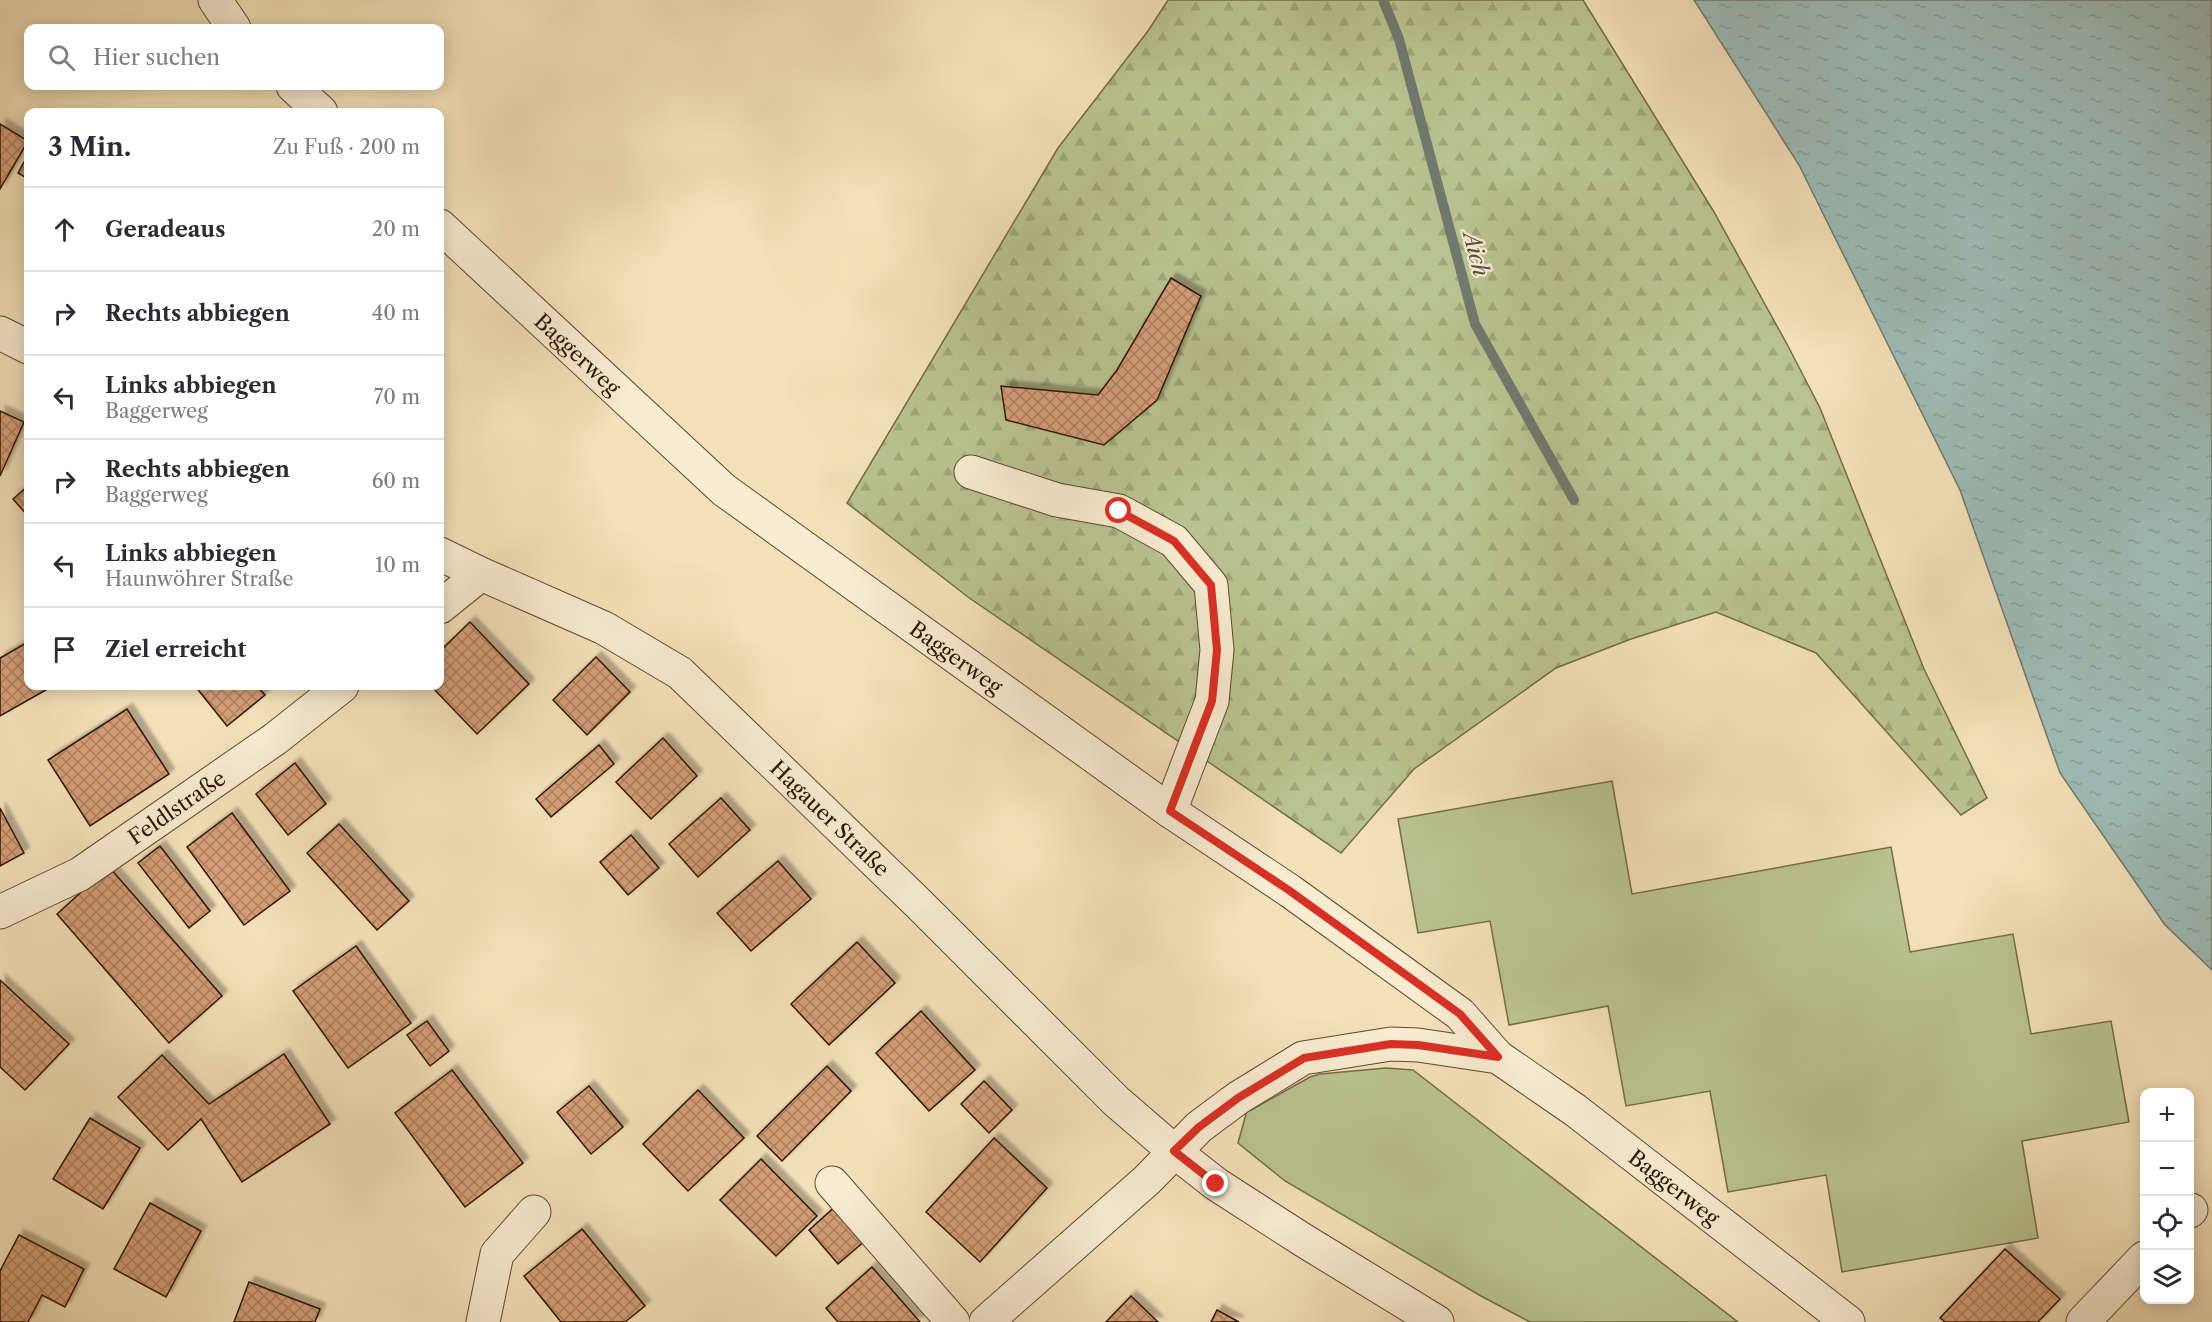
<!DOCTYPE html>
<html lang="de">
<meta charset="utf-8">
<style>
:root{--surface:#fff;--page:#f2f2f3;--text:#2b2b33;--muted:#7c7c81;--line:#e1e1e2}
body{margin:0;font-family:"Libre Caslon Text",serif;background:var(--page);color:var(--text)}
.controls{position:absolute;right:18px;bottom:18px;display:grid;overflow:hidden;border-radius:12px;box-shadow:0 3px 15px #0003}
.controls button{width:54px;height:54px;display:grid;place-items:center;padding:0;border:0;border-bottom:2px solid var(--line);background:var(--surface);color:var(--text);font:30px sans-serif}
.stop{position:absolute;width:18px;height:18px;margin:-14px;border:4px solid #d93025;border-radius:50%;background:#fff}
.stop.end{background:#d93025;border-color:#fff;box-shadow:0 2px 6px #0008}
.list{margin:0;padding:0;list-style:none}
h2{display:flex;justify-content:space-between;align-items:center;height:78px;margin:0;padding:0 24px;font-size:26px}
h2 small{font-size:20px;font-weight:400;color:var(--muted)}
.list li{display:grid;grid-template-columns:39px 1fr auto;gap:18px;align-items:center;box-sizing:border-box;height:84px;padding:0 24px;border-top:2px solid var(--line)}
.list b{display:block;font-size:22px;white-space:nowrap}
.list p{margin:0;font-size:20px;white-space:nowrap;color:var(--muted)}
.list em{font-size:20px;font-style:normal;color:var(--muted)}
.icon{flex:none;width:33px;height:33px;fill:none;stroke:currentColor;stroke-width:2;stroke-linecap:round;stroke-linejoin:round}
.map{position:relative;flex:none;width:2212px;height:1322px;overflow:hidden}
.search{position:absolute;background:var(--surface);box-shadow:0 3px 15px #0003;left:24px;top:24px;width:420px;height:66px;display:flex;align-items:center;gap:15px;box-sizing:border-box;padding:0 21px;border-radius:12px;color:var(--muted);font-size:22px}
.panel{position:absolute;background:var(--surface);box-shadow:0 3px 15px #0003;left:24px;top:108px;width:420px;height:582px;border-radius:12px}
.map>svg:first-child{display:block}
</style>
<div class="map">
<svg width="2212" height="1322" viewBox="0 0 2212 1322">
<defs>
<pattern id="forest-firs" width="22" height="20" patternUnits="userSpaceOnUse" patternTransform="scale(1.5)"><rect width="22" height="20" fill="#b9c391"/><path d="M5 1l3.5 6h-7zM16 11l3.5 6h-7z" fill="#9fa77b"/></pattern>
<pattern id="water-ripples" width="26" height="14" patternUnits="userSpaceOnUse" patternTransform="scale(1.5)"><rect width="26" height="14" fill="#9ebcb7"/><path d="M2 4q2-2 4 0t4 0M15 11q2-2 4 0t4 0" fill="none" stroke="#88a19c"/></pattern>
<pattern id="building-cross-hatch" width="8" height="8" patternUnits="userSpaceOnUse" patternTransform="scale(1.5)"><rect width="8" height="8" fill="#d59e78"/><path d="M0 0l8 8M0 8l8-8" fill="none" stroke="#ad8060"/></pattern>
<filter id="shadow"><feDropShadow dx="5.5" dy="-5.5" stdDeviation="1.5" flood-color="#0004"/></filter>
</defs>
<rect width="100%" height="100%" fill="#f4e1b9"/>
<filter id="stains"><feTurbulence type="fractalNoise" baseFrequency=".00333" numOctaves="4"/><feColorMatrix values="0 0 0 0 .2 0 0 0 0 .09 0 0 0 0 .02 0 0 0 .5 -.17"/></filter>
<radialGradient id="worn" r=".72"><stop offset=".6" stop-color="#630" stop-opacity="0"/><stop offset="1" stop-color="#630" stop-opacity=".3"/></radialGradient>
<!-- green -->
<g fill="#b9c391" stroke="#746c48" stroke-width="1.5">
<path d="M1612,781L1632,894L1891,847L1910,952L2013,934L2031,1034L2111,1021L2129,1122L2022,1141L2038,1238L1842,1272L1826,1175L1728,1192L1710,1091L1626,1106L1608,1006L1509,1025L1490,921L1418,933L1398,819Z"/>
<path d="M1386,1068L1413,1070L1738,1322H1530L1481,1296L1285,1181L1238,1143L1248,1107L1251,1110L1310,1077L1320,1074Z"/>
</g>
<!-- forest -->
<path fill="url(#forest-firs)" stroke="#746c48" stroke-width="1.5" d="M1168,0H1583L1714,212L1788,346L1820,408L1924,669L1987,798L1961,815L1816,653L1716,612L1631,639L1556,668L1414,769L1341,853L968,597L847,503L1058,148L1148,31Z"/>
<!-- water -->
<path fill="url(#water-ripples)" stroke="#71796e" stroke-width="1.5" d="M1694,0H2212V970L2165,925L2060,773L1960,490L1799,165Z"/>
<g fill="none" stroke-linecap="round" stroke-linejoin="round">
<!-- stream -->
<path stroke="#71796e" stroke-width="10" d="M1383,0L1399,39L1475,324L1574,500"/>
</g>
<!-- building -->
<g fill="url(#building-cross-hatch)" stroke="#2e1500" stroke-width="1.5" filter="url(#shadow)">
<path d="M0,124L28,141L0,189Z"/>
<path d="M28,155V179L18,173Z"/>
<path d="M1171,278L1201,296L1157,400L1104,445L1006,420L1001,386L1098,395L1117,370Z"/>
<path d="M0,411L24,422L0,476Z"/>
<path d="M28,486V516L13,499Z"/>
<path d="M470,622L529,684L477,734L431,686H440V651Z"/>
<path d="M28,642V686H53L0,716V658Z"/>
<path d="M596,657L630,692L587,735L553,700Z"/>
<path d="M195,686H257L265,695L227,726Z"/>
<path d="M127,709L169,774L90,826L48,760Z"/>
<path d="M663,738L697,776L651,819L616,782Z"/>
<path d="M599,745L614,764L551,817L536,799Z"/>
<path d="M295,763L326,804L288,835L256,794Z"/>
<path d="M721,798L750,830L698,877L669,844Z"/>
<path d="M0,808L24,853L0,866Z"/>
<path d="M232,813L290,891L244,925L187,847Z"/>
<path d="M339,824L409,901L377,930L307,853Z"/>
<path d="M631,835L659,868L628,895L600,862Z"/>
<path d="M160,846L210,911L189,928L138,863Z"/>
<path d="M778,861L811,899L751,951L717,913Z"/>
<path d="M109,867L222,996L169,1043L57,914Z"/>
<path d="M857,942L895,983L829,1045L791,1004Z"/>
<path d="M356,946L411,1023L348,1068L293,991Z"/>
<path d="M0,980L69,1044L25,1090L0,1067Z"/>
<path d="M921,1011L975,1070L929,1111L876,1053Z"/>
<path d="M427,1021L449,1051L430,1066L407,1035Z"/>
<path d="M284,1054L330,1124L242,1182L201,1119L168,1150L118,1097L162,1055L209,1104Z"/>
<path d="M827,1066L851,1091L782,1161L757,1136Z"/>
<path d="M452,1070L523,1163L465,1207L395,1113Z"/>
<path d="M984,1081L1012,1110L989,1133L961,1104Z"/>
<path d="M589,1086L623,1127L591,1154L557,1112Z"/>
<path d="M698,1090L744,1138L688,1191L643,1144Z"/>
<path d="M90,1118L140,1148L103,1209L53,1179Z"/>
<path d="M994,1138L1047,1188L980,1262L926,1212Z"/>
<path d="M761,1159L817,1216L776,1256L720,1200Z"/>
<path d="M150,1203L201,1231L166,1297L114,1269Z"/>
<path d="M837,1205L867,1239L838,1264L809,1230Z"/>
<path d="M582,1229L645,1306L625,1322H561L524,1276Z"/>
<path d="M19,1235L84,1269L65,1307L42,1295L28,1322H0V1271Z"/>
<path d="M2005,1249L2060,1299L2038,1322H1945L1940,1318Z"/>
<path d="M872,1267L920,1322H838L826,1308Z"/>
<path d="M249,1282L320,1309L315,1322H234Z"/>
<path d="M1131,1296L1158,1322H1106Z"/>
<path d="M1217,1310L1239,1322H1211Z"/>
</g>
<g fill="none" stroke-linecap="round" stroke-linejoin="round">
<!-- minor casing -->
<g stroke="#60482e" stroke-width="35">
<g id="minor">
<path d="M215,0L234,28"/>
<path d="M293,86L321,112"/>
<path id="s1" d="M440,226L724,490L1170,811L1290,891L1460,1014L1498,1057"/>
<path d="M0,333L28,347"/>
<path d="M971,472L1057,500L1119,511L1174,541L1211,585L1217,650L1212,701L1170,811"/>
<path id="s2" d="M440,554L481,574L604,628L680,673L919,904L1116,1101L1174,1151L1216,1184L1303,1240L1437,1322"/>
<path d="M440,607L481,574"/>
<path id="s3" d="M0,912L80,874L275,739L342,686"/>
<path d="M832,1183L953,1322"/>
<path d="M2190,1211L2191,1210"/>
<path d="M483,1322L497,1254L534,1212"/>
<path id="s4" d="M986,1322L1147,1180L1199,1127L1238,1098L1303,1058L1391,1044L1418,1045L1498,1057L1575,1110L1848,1322"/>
<path d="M2083,1322L2144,1258"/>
</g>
</g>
<!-- minor -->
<use href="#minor" stroke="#f8ecd2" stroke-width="33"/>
</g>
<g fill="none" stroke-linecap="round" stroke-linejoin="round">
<!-- route -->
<path stroke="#d93025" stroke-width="8" d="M1119,511L1174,541L1211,585L1217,650L1212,701L1170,811L1290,891L1460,1014L1498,1057L1418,1045L1391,1044L1304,1058L1238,1098L1199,1127L1174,1151L1216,1184"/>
</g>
<g text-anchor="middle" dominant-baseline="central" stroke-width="4.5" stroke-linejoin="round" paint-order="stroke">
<!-- street labels -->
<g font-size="21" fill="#2e1500" stroke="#f8ecd2">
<text stroke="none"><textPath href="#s1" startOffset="188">Baggerweg</textPath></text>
<text stroke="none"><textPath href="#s1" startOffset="674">Baggerweg</textPath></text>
<text stroke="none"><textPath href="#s3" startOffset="206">Feldlstraße</textPath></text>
<text stroke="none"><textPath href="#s2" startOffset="477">Hagauer Straße</textPath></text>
<text stroke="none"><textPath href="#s4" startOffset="830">Baggerweg</textPath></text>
</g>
<!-- water labels -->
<g font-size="22" font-style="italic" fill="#554f40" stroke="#f8ecd2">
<text transform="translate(1476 254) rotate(75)">Aich</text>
</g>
</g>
<rect width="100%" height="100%" filter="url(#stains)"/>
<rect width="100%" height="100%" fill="url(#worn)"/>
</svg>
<div class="controls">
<button>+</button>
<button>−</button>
<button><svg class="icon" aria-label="locate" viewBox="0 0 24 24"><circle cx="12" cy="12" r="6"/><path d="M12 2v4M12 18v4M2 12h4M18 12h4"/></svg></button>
<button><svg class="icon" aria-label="layers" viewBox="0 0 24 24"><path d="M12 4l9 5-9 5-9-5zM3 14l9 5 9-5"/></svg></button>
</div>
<div class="stop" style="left:1119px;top:511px"></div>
<div class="stop end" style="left:1216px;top:1184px"></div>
<div class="search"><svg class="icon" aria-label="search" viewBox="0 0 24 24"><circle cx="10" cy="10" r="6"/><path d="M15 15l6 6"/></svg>Hier suchen</div>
<section class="panel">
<h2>3 Min.<small>Zu Fuß · 200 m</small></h2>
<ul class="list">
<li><svg class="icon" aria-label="ahead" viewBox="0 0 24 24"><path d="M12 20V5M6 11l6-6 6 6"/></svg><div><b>Geradeaus</b></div><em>20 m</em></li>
<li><svg class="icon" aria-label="right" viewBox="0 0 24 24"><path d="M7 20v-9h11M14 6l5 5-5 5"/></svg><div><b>Rechts abbiegen</b></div><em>40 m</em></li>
<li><svg class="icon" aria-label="left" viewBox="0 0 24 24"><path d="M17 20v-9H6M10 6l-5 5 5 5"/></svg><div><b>Links abbiegen</b><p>Baggerweg</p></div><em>70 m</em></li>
<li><svg class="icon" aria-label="right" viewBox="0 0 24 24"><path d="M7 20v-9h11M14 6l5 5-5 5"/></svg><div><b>Rechts abbiegen</b><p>Baggerweg</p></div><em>60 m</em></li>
<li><svg class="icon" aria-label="left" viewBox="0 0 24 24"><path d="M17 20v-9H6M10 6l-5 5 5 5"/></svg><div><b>Links abbiegen</b><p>Haunwöhrer Straße</p></div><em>10 m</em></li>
<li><svg class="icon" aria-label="arrive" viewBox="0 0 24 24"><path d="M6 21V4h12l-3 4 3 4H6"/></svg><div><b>Ziel erreicht</b></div></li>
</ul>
</section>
</div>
